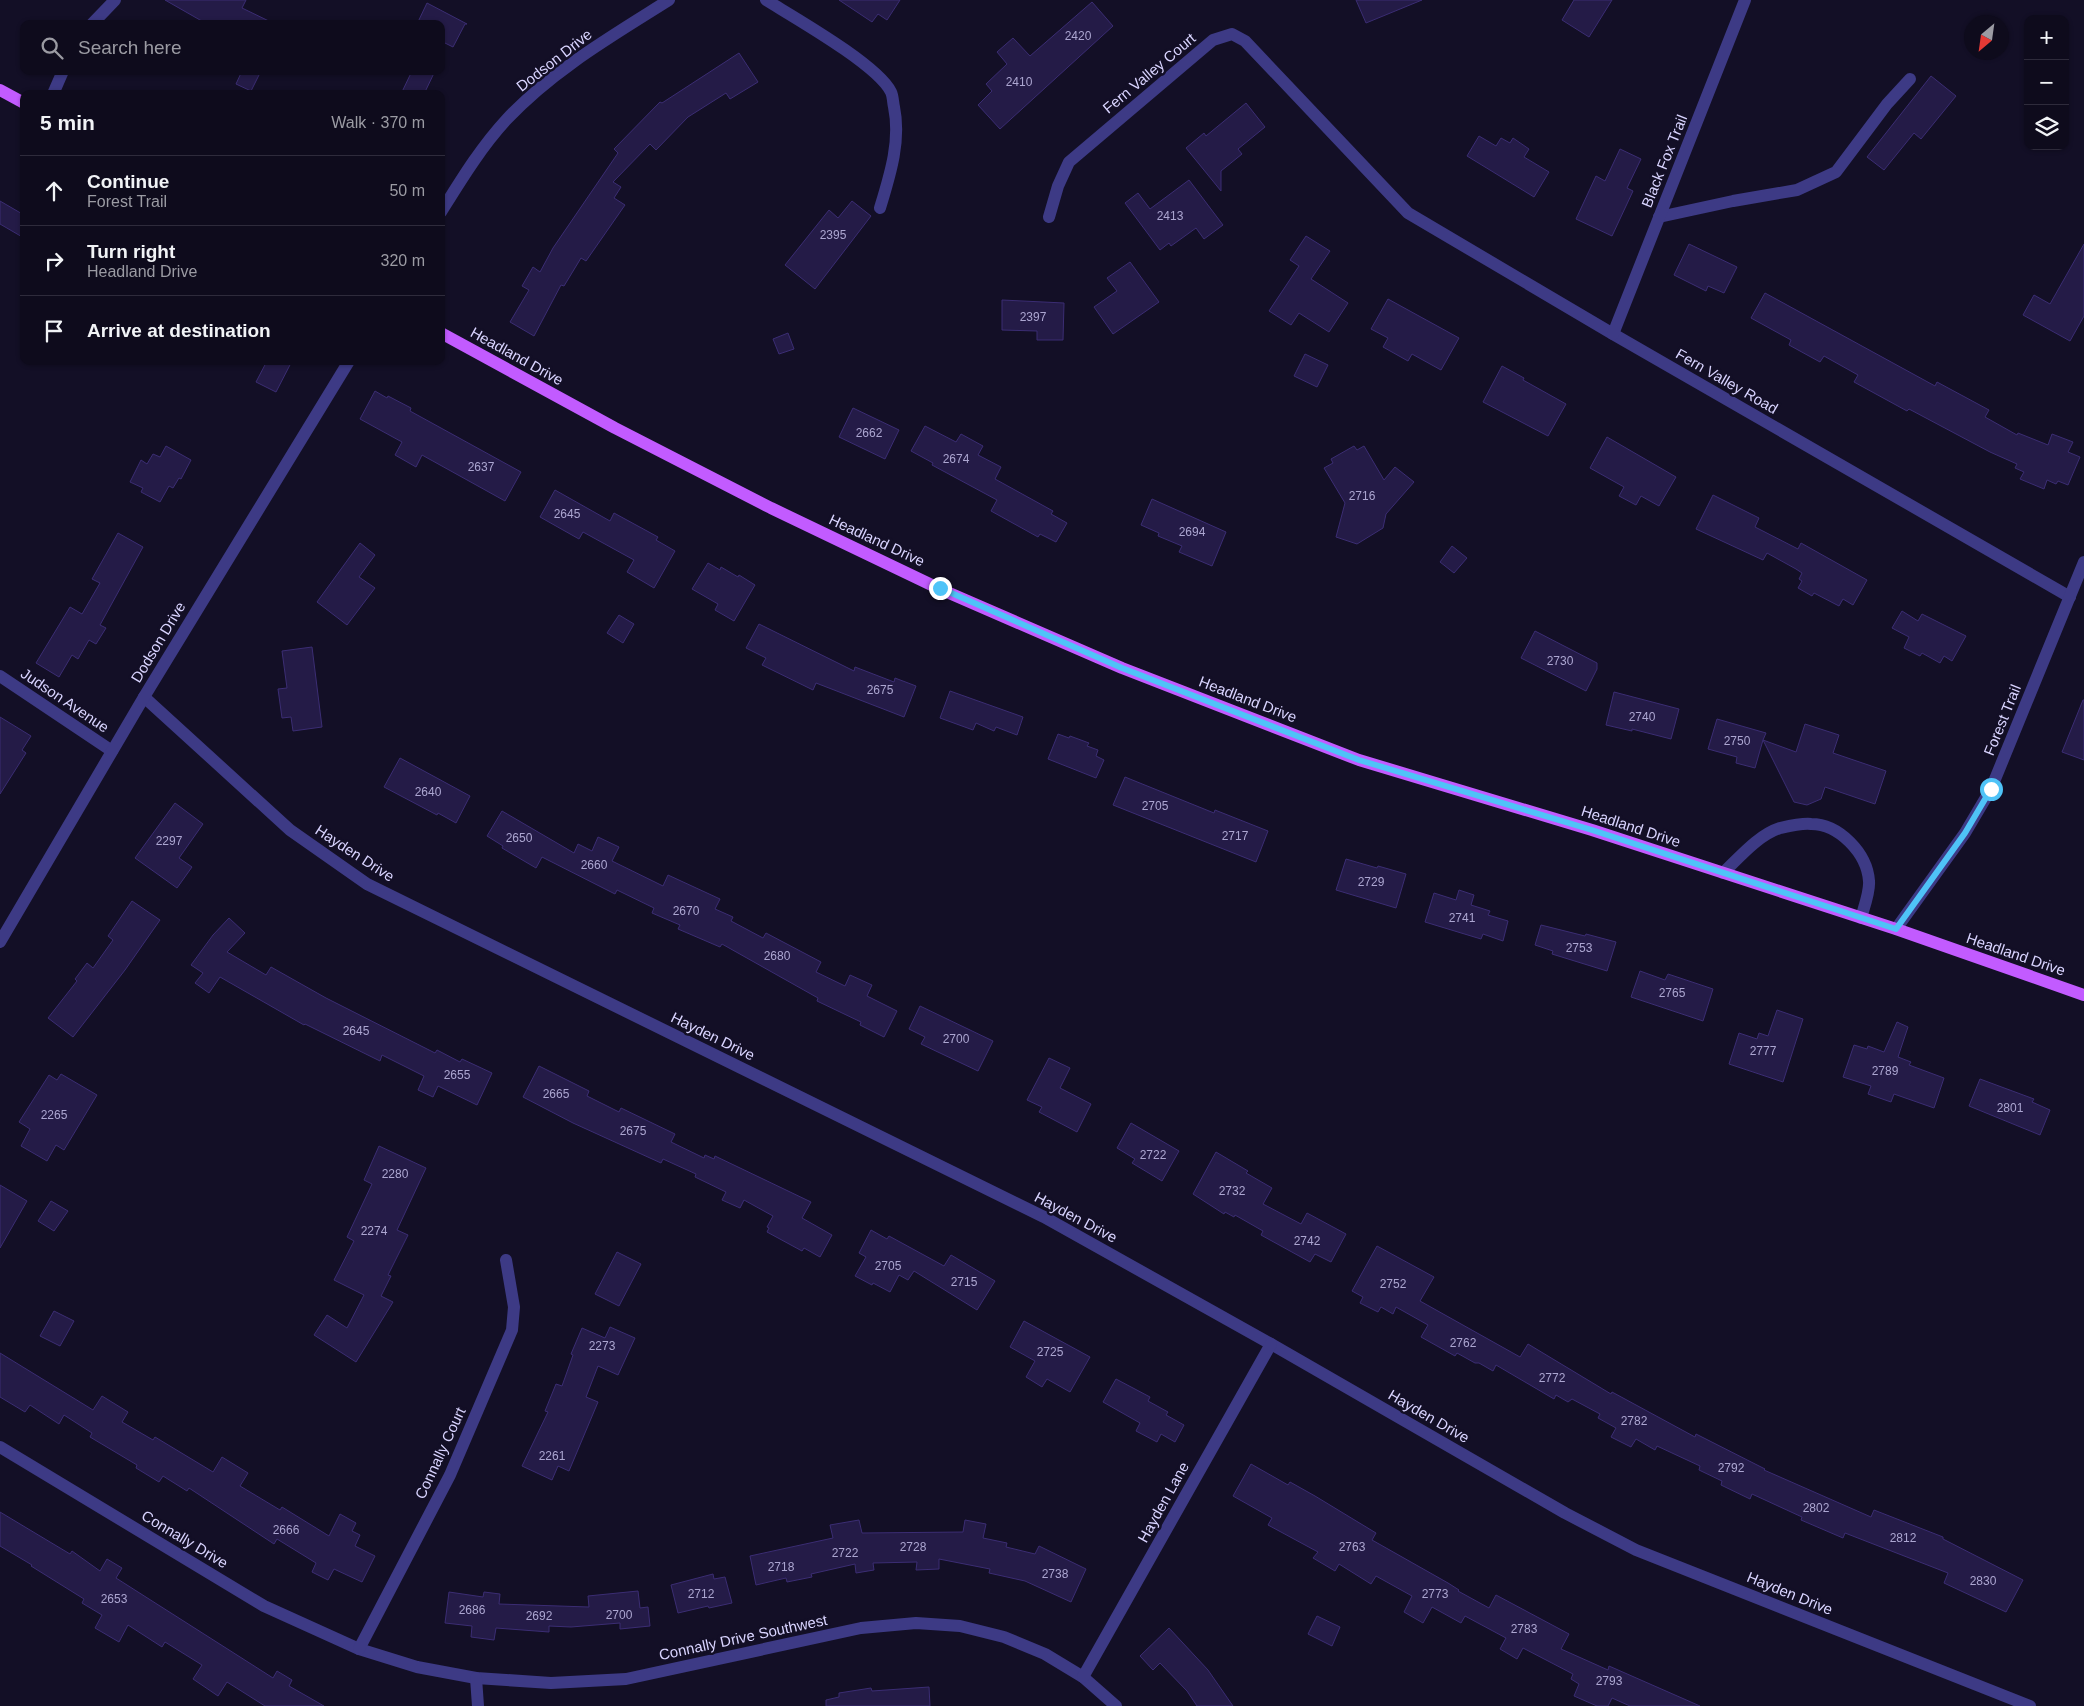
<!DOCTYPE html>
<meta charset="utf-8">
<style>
:root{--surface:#0e0b1c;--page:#171425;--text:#f1f3f6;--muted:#9b9ba3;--line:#2e2b3b}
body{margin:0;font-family:Arial,sans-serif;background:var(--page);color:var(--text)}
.controls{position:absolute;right:15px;top:15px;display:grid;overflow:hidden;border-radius:10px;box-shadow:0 1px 4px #0004}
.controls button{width:45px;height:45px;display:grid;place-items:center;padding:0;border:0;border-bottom:1px solid var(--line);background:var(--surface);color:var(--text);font:25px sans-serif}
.compass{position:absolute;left:1964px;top:15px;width:45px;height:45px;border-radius:50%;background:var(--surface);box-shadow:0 1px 4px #0004;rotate:209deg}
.stop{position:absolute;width:15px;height:15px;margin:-11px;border:4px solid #4fc3f7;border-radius:50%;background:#fff}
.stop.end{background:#4fc3f7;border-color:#fff;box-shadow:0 1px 5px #0008}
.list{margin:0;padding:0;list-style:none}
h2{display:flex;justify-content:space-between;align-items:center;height:65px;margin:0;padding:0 20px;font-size:21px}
h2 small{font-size:16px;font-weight:400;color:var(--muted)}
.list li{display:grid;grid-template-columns:32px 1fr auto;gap:15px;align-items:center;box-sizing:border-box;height:70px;padding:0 20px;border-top:1px solid var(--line)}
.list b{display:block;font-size:19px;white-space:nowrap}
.list p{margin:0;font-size:16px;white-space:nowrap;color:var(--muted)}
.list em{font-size:16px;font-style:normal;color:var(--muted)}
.icon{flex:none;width:28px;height:28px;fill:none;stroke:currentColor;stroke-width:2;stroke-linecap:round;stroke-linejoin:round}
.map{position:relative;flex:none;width:2084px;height:1706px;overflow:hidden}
.search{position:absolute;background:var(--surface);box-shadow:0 1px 4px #0004;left:20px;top:20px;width:425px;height:55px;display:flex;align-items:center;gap:12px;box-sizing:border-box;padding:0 18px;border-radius:10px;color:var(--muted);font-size:19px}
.panel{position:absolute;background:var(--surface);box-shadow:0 1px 4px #0004;left:20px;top:90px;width:425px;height:275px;border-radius:10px}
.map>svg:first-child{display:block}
</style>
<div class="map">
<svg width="2084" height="1706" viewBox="0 0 2084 1706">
<rect width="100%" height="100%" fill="#130f26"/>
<!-- building -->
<g fill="#241b47" stroke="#3b2d73">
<path d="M165,0H246L242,8L275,24H207Z"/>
<path d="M839,0H900L887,20L878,14L872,22Z"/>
<path d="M1356,0H1422L1366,23Z"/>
<path d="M1574,0H1612L1589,37L1562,20Z"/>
<path d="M1092,2L1113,26L1000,129L978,105L992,91L986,84L1007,64L997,52L1013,38L1030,56Z"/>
<path d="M427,3L467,24H465L453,47L441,41V24H417Z"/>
<path d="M739,53L758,82L730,99L726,93L688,117L656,150L650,144L613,182L621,187L614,198L625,205L586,261L581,258L564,286L561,285L534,336L510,322L529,290L522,286L533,267L540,272L553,248L618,153L614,149L660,102L662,103Z"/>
<path d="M242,71H261L251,91L236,84Z"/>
<path d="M412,71H435L424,94H401Z"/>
<path d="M1931,76L1956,96L1921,139L1914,133L1884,170L1867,157Z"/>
<path d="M1246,103L1265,127L1238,149L1242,154L1221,171V191L1186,148L1204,133L1206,136Z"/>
<path d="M1479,136L1496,146L1501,138L1510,143L1513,138L1529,149L1524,157L1549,172L1534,197L1467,156Z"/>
<path d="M1620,149L1641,159L1627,188L1633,191L1612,236L1576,219L1596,176L1605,181Z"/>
<path d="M1189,180L1223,225L1204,239L1196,228L1171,246L1169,243L1160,250L1125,203L1138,193L1150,209Z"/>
<path d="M0,201L24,215V238L0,224Z"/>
<path d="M852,201L871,216L815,289L785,265L829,210L838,218Z"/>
<path d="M1306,236L1330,251L1311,279L1348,303L1329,332L1299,313L1291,325L1269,311L1299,266L1290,260Z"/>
<path d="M1689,244L1737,267L1724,293L1708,286L1706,291L1674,275Z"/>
<path d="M2084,244V316L2070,341L2023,315L2034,295L2050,304Z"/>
<path d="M1130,262L1159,302L1113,334L1094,307L1117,291L1107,278Z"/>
<path d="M1765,293L1935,386L1937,382L1989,410L1985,417L2017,435L2018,433L2048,445L2052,434L2073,442L2068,452L2080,457L2068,485L2058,481L2056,484L2047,480L2044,489L2020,479L2024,472L2015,468L2017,464L1990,452L1909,409L1907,411L1854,382L1858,375L1824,356L1820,362L1789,345L1791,340L1751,318Z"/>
<path d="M1388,299L1459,338L1441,370L1412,354L1408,361L1383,347L1388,338L1371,329Z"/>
<path d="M1002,300L1064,303L1063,340H1037V331L1002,330Z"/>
<path d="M788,333L794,349L779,354L773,339Z"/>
<path d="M1305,354L1328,365L1317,387L1294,376Z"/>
<path d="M267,361H292L276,392L256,382Z"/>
<path d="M1502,366L1524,378L1523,380L1566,404L1548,436L1483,402Z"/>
<path d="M375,391L387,398L388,396L411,408L410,411L521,472L505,501L422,455L416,467L395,455L402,442L360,419Z"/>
<path d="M853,408L899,430L885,459L839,437Z"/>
<path d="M925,426L956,442L961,434L983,446L978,455L1001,467L995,479L1053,511L1051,514L1067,523L1056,542L1040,534L1038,537L991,511L997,500L932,465L933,463L911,451Z"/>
<path d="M1607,437L1676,477L1659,506L1641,496L1636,505L1619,496L1624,487L1590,468Z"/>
<path d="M166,446L191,460L181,479L179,478L173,488L169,486L160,502L141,492L143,488L130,482L141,460L147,464L153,454L160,457Z"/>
<path d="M1354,446L1357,450L1364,446L1384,480L1395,467L1414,482L1386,514L1383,528L1357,544L1336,537L1345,503L1324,468L1333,463L1331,459Z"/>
<path d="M555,490L610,521L614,513L658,537L656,540L675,551L654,588L627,572L634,560L583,532L579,539L540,517Z"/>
<path d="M1713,495L1759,518L1755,527L1798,549L1801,543L1867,580L1853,605L1843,599L1839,606L1814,593L1812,596L1798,588L1802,581L1799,579L1802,573L1796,569L1767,553L1763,560L1696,529Z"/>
<path d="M1152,499L1226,532L1212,566L1179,552L1182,546L1158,536L1159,533L1141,525Z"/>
<path d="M118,533L143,547L100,625L106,628L96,644L89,640L78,659L72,655L59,677L36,663L70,607L82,614L100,583L92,579Z"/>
<path d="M360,543L375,555L359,577L375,588L347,625L317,602Z"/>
<path d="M1452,546L1467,558L1454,573L1440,562Z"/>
<path d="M708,563L720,570L721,567L738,577L739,575L755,585L734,621L715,610L718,604L692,589Z"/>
<path d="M1902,611L1918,621L1922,614L1966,636L1952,661L1944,656L1940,663L1922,653L1920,656L1904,648L1909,637L1892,628Z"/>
<path d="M619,615L634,624L623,643L607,633Z"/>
<path d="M759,624L854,671L855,667L894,682L895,678L916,686L904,717L816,683L813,690L762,665L766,658L746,648Z"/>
<path d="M1535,631L1597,663V669L1586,691L1521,658Z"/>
<path d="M312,647L322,727L293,731L291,717L282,718L278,689L287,688L282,651Z"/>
<path d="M950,691L1023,717L1017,735L996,727L994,731L976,723L973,730L940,718Z"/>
<path d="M1614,692L1679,709L1671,739L1632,729V731L1606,725Z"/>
<path d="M2083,700H2084V760L2062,752Z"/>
<path d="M0,717L31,736L22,750L26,753L0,794Z"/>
<path d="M1717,719L1766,733L1763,740L1796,752L1805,724L1839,735L1833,753L1886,771L1875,804L1825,787L1821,799L1807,805L1794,802L1763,740L1755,768L1736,763L1737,757L1708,749Z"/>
<path d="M1058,734L1069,738L1070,736L1089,743L1087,746L1098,750L1096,756L1104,760L1096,778L1048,759Z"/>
<path d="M400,758L470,796L456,823L438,813L437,815L384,787Z"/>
<path d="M1125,777L1214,813L1215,810L1268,831L1256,862L1113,805Z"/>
<path d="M175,803L203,824L179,858L192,867L177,888L135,858Z"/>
<path d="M502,811L574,853L578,844L592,851L598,837L619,847L612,861L663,886L668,875L720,899L715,909L733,917L731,921L763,938L766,933L821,962L816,972L845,986L850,975L872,985L867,996L897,1011L884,1037L860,1025L861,1022L817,1001L818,998L722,944L720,947L678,929L680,925L652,913L654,908L617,890L615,894L542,857L536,868L502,848L503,846L487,836Z"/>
<path d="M1346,859L1377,868L1378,866L1406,874L1396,908L1336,890Z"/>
<path d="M1459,890L1474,895L1471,905L1490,911L1488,915L1508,921L1503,941L1483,934L1481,939L1425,922L1434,893L1456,900Z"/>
<path d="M132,901L160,920L125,970L73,1037L48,1018L77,981L75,979L87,963L93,968L113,940L108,936Z"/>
<path d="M229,918L245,933L227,952L266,975L271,967L326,998L435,1053L437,1050L460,1062L462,1059L492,1073L477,1105L438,1086L433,1097L418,1090L424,1076L382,1055L380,1061L305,1024L304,1025L220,977L209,993L195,983L203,973L191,965L213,935Z"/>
<path d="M1541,925L1585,936L1586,934L1616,942L1607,971L1552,954L1553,951L1535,945Z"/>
<path d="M1640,971L1665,980L1668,974L1713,989L1703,1021L1631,997Z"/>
<path d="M920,1006L993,1041L978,1071L921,1044L925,1037L909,1029Z"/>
<path d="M1777,1010L1803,1019L1783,1082L1729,1064L1739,1033L1757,1039L1759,1033L1768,1036Z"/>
<path d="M1897,1022L1908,1027L1898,1057L1911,1062L1909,1065L1944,1078L1934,1108L1894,1094L1891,1102L1868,1094L1871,1086L1843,1077L1854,1045L1867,1049L1868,1046L1884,1052Z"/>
<path d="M1049,1058L1070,1068L1060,1088L1091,1104L1077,1132L1039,1112L1042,1107L1027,1100Z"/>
<path d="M539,1066L589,1091L587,1096L619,1112L621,1108L675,1134L671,1142L704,1158L705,1155L714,1159L715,1156L811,1202L802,1218L832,1235L820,1257L804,1248L802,1251L767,1232L769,1228L767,1227L773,1216L744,1200L740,1208L722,1200L726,1192L695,1177L696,1174L663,1159L661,1163L573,1123L523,1097Z"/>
<path d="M61,1074L97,1095L64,1150L56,1145L47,1161L21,1146L30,1129L19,1122L49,1075L57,1080Z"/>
<path d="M1980,1079L2034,1099L2032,1102L2050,1110L2040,1135L1969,1106Z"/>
<path d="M1131,1123L1179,1151L1162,1181L1132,1163L1135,1159L1117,1148Z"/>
<path d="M379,1146L426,1168L397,1230L408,1235L388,1275L391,1276L381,1296L393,1302L356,1362L314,1335L327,1315L347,1328L364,1295L334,1280L354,1241L347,1237L372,1184L364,1180Z"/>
<path d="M1216,1152L1248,1171L1246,1173L1272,1188L1263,1204L1301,1224L1307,1213L1346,1234L1331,1262L1315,1254L1310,1262L1261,1235L1263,1231L1235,1215L1234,1217L1225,1212L1224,1214L1193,1194Z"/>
<path d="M0,1185L27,1201L0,1248Z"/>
<path d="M51,1201L68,1211L54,1231L38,1221Z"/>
<path d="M871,1230L887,1239L889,1236L944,1266L951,1255L995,1281L977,1310L914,1271L908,1280L899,1275L890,1292L873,1283L872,1285L855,1276L866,1257L859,1253Z"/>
<path d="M1377,1246L1434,1277L1420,1301L1520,1357L1528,1344L1611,1394L1612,1392L1695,1437L1696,1434L1765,1469L1764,1470L1871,1517L1874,1510L1943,1537V1539L2023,1580L2006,1612L1944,1583L1948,1573L1845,1533L1843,1538L1801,1520L1802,1517L1752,1494L1750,1499L1721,1485L1722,1481L1699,1470L1700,1466L1657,1446L1655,1450L1636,1439L1631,1447L1611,1437L1616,1428L1598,1418L1600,1414L1572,1399L1568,1402L1556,1395L1554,1399L1496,1365L1493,1371L1479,1363H1475L1457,1353L1455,1356L1421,1337L1428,1325L1396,1307L1393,1314L1381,1307L1378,1312L1360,1303L1363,1297L1352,1291Z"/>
<path d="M617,1252L641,1264L619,1306L595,1294Z"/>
<path d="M54,1311L74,1321L60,1346L40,1336Z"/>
<path d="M1024,1321L1090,1357L1070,1392L1047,1379L1042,1387L1026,1377L1035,1361L1010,1347Z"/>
<path d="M610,1327L635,1338L618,1375L598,1366L586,1397L598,1402L569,1471L558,1466L552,1480L522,1466L548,1412L545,1411L556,1384L562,1386L573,1355L571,1354L582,1328L605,1338Z"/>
<path d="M0,1353L93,1410L102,1396L128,1412L122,1422L153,1440L155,1437L213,1472L222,1457L248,1473L240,1486L280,1510L282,1507L329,1536L340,1514L356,1523L352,1531L360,1535L355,1546L375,1556L362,1582L334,1569L328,1580L312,1572L316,1563L277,1539L274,1544L189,1488L187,1491L163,1476L159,1482L136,1468L137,1465L90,1437L92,1433L64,1415L59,1424L30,1405L25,1412L0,1397Z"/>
<path d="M1116,1379L1150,1397L1148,1401L1168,1412L1166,1415L1184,1425L1175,1442L1161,1434L1157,1442L1136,1431L1140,1423L1103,1402Z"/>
<path d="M1251,1464L1288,1485L1290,1482L1315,1496L1376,1533L1372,1540L1448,1583L1459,1590L1458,1591L1489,1608L1496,1595L1569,1634L1561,1649L1608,1670L1609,1666L1700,1706H1630L1612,1698L1608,1706H1597L1574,1696L1579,1684L1571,1679L1573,1674L1523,1648L1517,1659L1500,1649L1506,1638L1465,1616L1461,1623L1432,1607L1423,1623L1404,1612L1412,1596L1376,1576L1371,1584L1339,1564L1335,1571L1313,1558L1318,1552L1268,1525L1272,1518L1233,1496Z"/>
<path d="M0,1512L70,1554L72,1551L100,1571L107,1559L122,1568L116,1578L273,1678L277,1671L292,1680L289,1686L324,1706H265L227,1682L218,1696L193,1679L202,1665L165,1642L162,1647L128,1625L119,1642L95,1628L102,1615L82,1603L84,1599L31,1566L32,1565L0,1546Z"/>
<path d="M859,1520L862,1533L963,1532L965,1520L986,1524L983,1538L1007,1543L1006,1547L1035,1554L1039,1546L1086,1569L1071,1602L1025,1581L989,1573L990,1569L939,1559V1569L916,1570L917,1562L873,1563L874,1570L856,1573L855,1564L811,1574L812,1577L787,1582L786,1578L756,1585L750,1556L833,1538L830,1525Z"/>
<path d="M713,1574L714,1579L725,1577L732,1603L709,1608L708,1606L678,1613L671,1585Z"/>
<path d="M638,1591L640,1608L648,1607L650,1626L620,1629V1623L571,1627L549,1626V1632L496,1628L494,1640L471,1637L472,1626L445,1623L449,1592L483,1597L484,1592L500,1594L499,1604L589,1607L588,1596Z"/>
<path d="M1317,1616L1340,1627L1332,1646L1308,1634Z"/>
<path d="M1169,1628L1208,1670L1233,1706H1197L1187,1691L1160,1663L1153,1670L1140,1656Z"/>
<path d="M929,1687L930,1706H826V1700L839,1697V1693L871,1688L872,1691Z"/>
</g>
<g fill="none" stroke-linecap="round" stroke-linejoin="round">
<!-- minor -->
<g stroke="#3d3a85" stroke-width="12">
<path d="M766,0C795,18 878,65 891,92C893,96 893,103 894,107C901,141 890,175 880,208"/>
<path d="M92,24L115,0"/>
<path d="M53,94L63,71"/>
<path d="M441,212C461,180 481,147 507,119C553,70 612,36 669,0"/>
<path d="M1049,217L1058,186L1069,162L1213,40L1232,34L1245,41L1408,213L1613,334L2070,597"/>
<path d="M1659,217L1733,201L1797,190L1836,172L1887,104L1910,79"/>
<path d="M1613,334L1745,0"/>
<path d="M0,676L112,751"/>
<path d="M144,697L290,830L367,884L1044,1217L1271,1344L1565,1513L1636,1550L2030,1706"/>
<path d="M1723,873C1739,858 1758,835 1780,828C1789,826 1802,823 1811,824C1839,824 1867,853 1869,881C1870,892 1864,907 1861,918"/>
<path d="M1896,929L1965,833L1991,789L2084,562"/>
<path d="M0,942L144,697L349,361"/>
<path d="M0,1447L264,1606L359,1649L417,1667L476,1678L551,1683L626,1679L861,1628L916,1623L960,1626L1004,1637L1045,1654L1083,1677L1116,1706"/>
<path d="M359,1649L450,1475L512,1330L514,1307L506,1260"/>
<path d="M1083,1677L1271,1344"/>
<path d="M476,1678L478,1706"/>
</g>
<!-- major -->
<g stroke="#c25bff" stroke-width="12">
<path d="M0,90L24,103"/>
<path d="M441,333L615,428L771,508L940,589L1122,668L1359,760L1592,830L1896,929L2084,995"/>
</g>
</g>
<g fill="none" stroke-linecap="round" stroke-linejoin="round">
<!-- route -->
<path stroke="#4fc3f7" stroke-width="6" d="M940,588L1122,668L1359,760L1592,830L1896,929L1965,833L1991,789"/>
</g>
<g text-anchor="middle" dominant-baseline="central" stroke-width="5" stroke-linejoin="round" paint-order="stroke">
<!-- number labels -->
<g font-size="12" fill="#aca6d1">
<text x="1078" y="36">2420</text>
<text x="1019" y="82">2410</text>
<text x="1170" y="216">2413</text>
<text x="833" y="235">2395</text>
<text x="1033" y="317">2397</text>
<text x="869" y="433">2662</text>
<text x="956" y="459">2674</text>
<text x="481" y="467">2637</text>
<text x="1362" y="496">2716</text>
<text x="567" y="514">2645</text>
<text x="1192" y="532">2694</text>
<text x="1560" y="661">2730</text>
<text x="880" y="690">2675</text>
<text x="1642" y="717">2740</text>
<text x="1737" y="741">2750</text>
<text x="428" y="792">2640</text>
<text x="1155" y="806">2705</text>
<text x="1235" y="836">2717</text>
<text x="519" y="838">2650</text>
<text x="169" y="841">2297</text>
<text x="594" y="865">2660</text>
<text x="1371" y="882">2729</text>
<text x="686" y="911">2670</text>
<text x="1462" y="918">2741</text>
<text x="1579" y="948">2753</text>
<text x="777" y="956">2680</text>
<text x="1672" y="993">2765</text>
<text x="356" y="1031">2645</text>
<text x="956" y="1039">2700</text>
<text x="1763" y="1051">2777</text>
<text x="1885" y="1071">2789</text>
<text x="457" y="1075">2655</text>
<text x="556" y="1094">2665</text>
<text x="2010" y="1108">2801</text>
<text x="54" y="1115">2265</text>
<text x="633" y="1131">2675</text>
<text x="1153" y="1155">2722</text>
<text x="395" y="1174">2280</text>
<text x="1232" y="1191">2732</text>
<text x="374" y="1231">2274</text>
<text x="1307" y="1241">2742</text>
<text x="888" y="1266">2705</text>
<text x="964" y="1282">2715</text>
<text x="1393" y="1284">2752</text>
<text x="1463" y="1343">2762</text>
<text x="602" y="1346">2273</text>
<text x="1050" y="1352">2725</text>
<text x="1552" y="1378">2772</text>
<text x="1634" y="1421">2782</text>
<text x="552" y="1456">2261</text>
<text x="1731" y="1468">2792</text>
<text x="1816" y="1508">2802</text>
<text x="286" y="1530">2666</text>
<text x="1903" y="1538">2812</text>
<text x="913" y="1547">2728</text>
<text x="1352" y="1547">2763</text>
<text x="845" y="1553">2722</text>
<text x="781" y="1567">2718</text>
<text x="1055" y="1574">2738</text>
<text x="1983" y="1581">2830</text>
<text x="701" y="1594">2712</text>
<text x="1435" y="1594">2773</text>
<text x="114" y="1599">2653</text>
<text x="472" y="1610">2686</text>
<text x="619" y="1615">2700</text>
<text x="539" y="1616">2692</text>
<text x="1524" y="1629">2783</text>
<text x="1609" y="1681">2793</text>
</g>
<!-- street labels -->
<g font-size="15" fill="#d9d4ff" stroke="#130f26">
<text transform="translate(554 60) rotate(-38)">Dodson Drive</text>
<text transform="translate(1149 73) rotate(-40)">Fern Valley Court</text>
<text transform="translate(1664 161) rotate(-68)">Black Fox Trail</text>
<text transform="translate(517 356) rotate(29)">Headland Drive</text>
<text transform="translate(1727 381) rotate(30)">Fern Valley Road</text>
<text transform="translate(877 540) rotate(25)">Headland Drive</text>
<text transform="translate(158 642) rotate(-59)">Dodson Drive</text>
<text transform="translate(1248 699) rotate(21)">Headland Drive</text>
<text transform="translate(65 700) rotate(34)">Judson Avenue</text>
<text transform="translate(2002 720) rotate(-68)">Forest Trail</text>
<text transform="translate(1631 826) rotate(18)">Headland Drive</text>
<text transform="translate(355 853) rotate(33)">Hayden Drive</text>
<text transform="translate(2016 954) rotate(19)">Headland Drive</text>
<text transform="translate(713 1036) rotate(26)">Hayden Drive</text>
<text transform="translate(1076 1217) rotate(28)">Hayden Drive</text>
<text transform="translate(1429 1416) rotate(30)">Hayden Drive</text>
<text transform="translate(440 1453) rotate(-65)">Connally Court</text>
<text transform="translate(1163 1502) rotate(-61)">Hayden Lane</text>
<text transform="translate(185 1539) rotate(31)">Connally Drive</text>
<text transform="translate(1790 1593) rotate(22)">Hayden Drive</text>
<text transform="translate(743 1637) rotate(-12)">Connally Drive Southwest</text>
</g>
</g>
</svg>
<div class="controls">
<button>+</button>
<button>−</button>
<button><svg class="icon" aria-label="layers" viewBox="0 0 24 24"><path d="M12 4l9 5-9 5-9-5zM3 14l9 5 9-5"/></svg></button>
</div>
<svg class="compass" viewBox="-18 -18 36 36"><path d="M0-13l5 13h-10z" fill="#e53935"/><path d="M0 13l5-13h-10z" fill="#9b9ba3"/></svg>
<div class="stop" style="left:1991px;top:789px"></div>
<div class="stop end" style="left:940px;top:588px"></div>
<div class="search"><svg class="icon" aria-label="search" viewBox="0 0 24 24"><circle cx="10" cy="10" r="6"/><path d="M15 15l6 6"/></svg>Search here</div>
<section class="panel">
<h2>5 min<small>Walk · 370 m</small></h2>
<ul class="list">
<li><svg class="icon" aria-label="ahead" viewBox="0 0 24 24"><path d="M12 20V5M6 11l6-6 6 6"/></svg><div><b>Continue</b><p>Forest Trail</p></div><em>50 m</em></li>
<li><svg class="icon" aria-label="right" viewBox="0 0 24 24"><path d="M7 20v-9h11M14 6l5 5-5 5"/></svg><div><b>Turn right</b><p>Headland Drive</p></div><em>320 m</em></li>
<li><svg class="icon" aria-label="arrive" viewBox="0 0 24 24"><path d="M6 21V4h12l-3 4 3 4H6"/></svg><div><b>Arrive at destination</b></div></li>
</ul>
</section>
</div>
